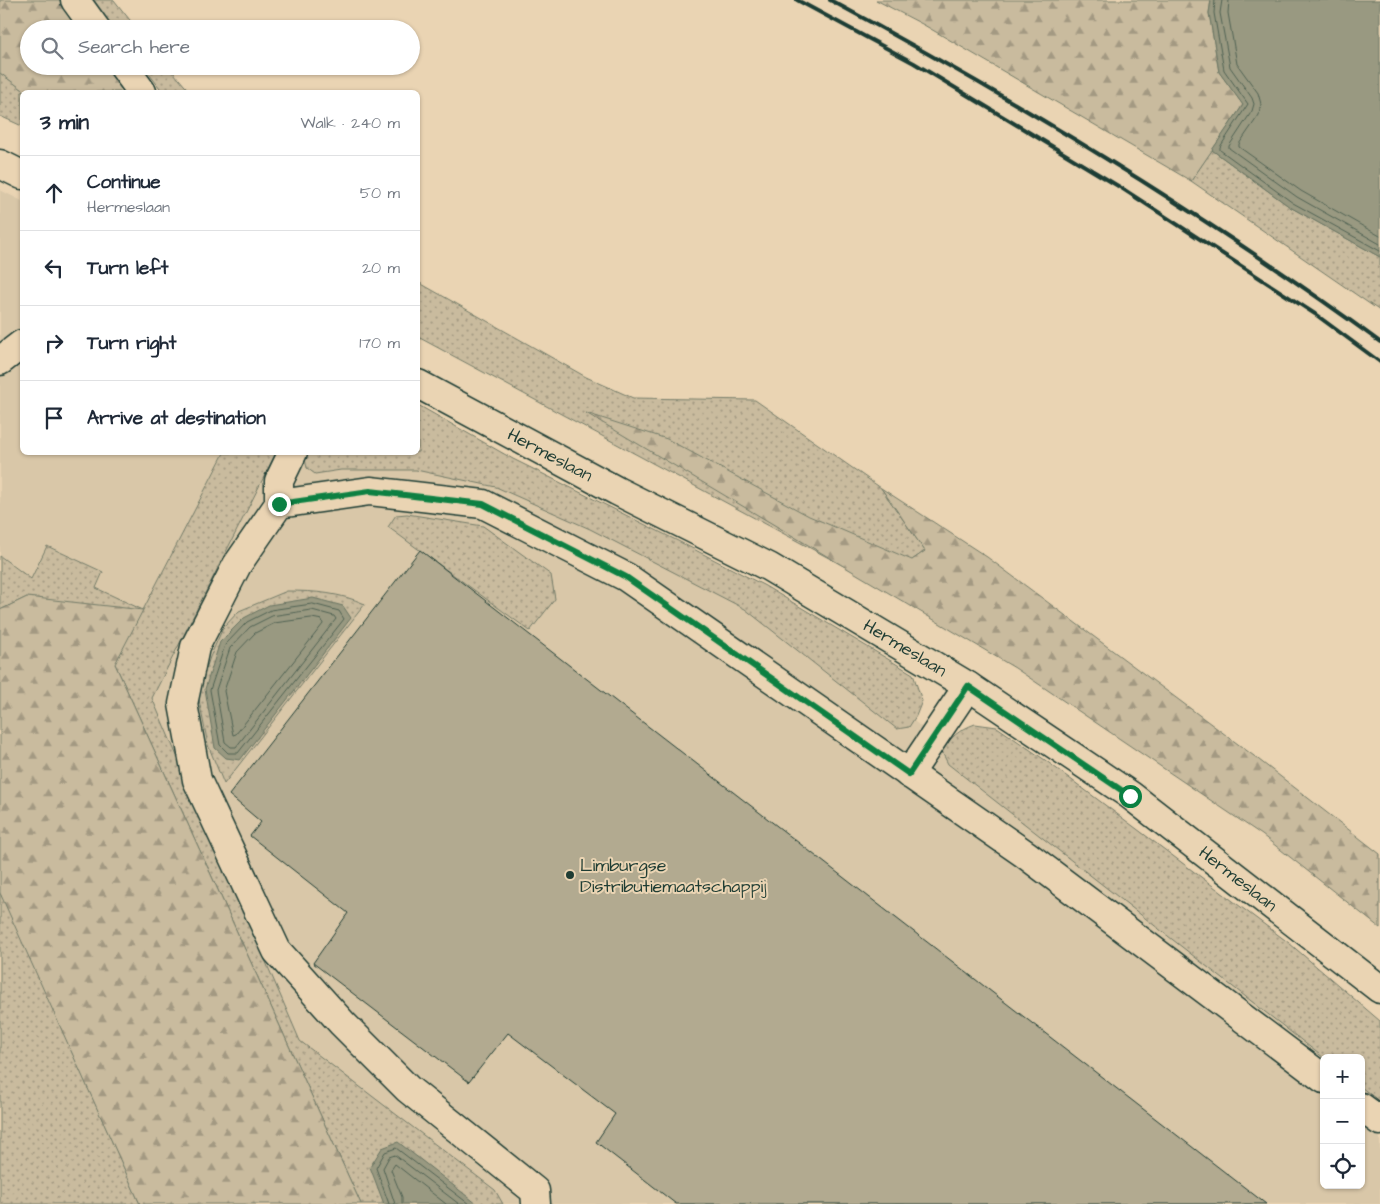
<!DOCTYPE html>
<meta charset="utf-8">
<style>
:root{--surface:#fff;--page:#f6f6f7;--text:#1f2937;--muted:#747a83;--line:#e0e1e3}
body{margin:0;font-family:"Architects Daughter",sans-serif;background:var(--page);color:var(--text)}
.controls{position:absolute;right:15px;bottom:15px;display:grid;overflow:hidden;border-radius:8px;box-shadow:0 1px 4px #0004}
.controls button{width:45px;height:45px;display:grid;place-items:center;padding:0;border:0;border-bottom:1px solid var(--line);background:var(--surface);color:var(--text);font:25px sans-serif}
.stop{position:absolute;width:15px;height:15px;margin:-11px;border:4px solid #0b8043;border-radius:50%;background:#fff}
.stop.end{background:#0b8043;border-color:#fff;box-shadow:0 1px 5px #0008}
.list{margin:0;padding:0;list-style:none}
h2{display:flex;justify-content:space-between;align-items:center;height:65px;margin:0;padding:0 20px;font-size:21px}
h2 small{font-size:16px;font-weight:400;color:var(--muted)}
.list li{display:grid;grid-template-columns:32px 1fr auto;gap:15px;align-items:center;box-sizing:border-box;height:75px;padding:0 20px;border-top:1px solid var(--line)}
.list b{display:block;font-size:19px;white-space:nowrap}
.list p{margin:0;font-size:16px;white-space:nowrap;color:var(--muted)}
.list em{font-size:16px;font-style:normal;color:var(--muted)}
.icon{flex:none;width:28px;height:28px;fill:none;stroke:currentColor;stroke-width:2;stroke-linecap:round;stroke-linejoin:round}
.map{position:relative;flex:none;width:1380px;height:1204px;overflow:hidden}
.search{position:absolute;background:var(--surface);box-shadow:0 1px 4px #0004;left:20px;top:20px;width:400px;height:55px;display:flex;align-items:center;gap:12px;box-sizing:border-box;padding:0 18px;border-radius:28px;color:var(--muted);font-size:19px}
.panel{position:absolute;background:var(--surface);box-shadow:0 1px 4px #0004;left:20px;top:90px;width:400px;height:365px;border-radius:8px}
.map>svg:first-child{display:block}
</style>
<div class="map">
<svg width="1380" height="1204" viewBox="0 0 1380 1204">
<defs>
<pattern id="grass-dots" width="8" height="8" patternUnits="userSpaceOnUse" patternTransform="scale(1.25)"><rect width="8" height="8" fill="#c9bb9e"/><path d="M2 2h.1M6 6h.1" fill="none" stroke="#a39982" stroke-width="1.8" stroke-linecap="round"/></pattern>
<pattern id="forest-firs" width="22" height="20" patternUnits="userSpaceOnUse" patternTransform="scale(1.25)"><rect width="22" height="20" fill="#c9bb9e"/><path d="M5 1l3.5 6h-7zM16 11l3.5 6h-7z" fill="#a39982"/></pattern>
</defs>
<rect width="100%" height="100%" fill="#ead4b3"/>
<filter id="ink" filterUnits="userSpaceOnUse"><feTurbulence type="fractalNoise" baseFrequency=".02" numOctaves="2"/><feDisplacementMap in="SourceGraphic" scale="10" xChannelSelector="R" yChannelSelector="G"/><feConvolveMatrix kernelMatrix="1 2 1 2 8 2 1 2 1" color-interpolation-filters="sRGB"/></filter>
<g filter="url(#ink)">
<!-- built -->
<path fill="#d9c7a8" d="M0,190L22,201V452H418L738,583L938,740L1161,905L1356,1058H1324V1185H1361V1062L1380,1077V1204H361L115,664L96,588L103,573L47,546L31,579L0,556Z"/>
<!-- grass -->
<g fill="url(#grass-dots)" stroke="#747c69">
<path d="M94,0H114L137,29H115Z"/>
<path d="M143,66H168L190,92H163Z"/>
<path d="M0,73L26,92H22V126L0,116Z"/>
<path d="M1212,150L1290,207L1380,257V311L1191,181Z"/>
<path d="M418,282L586,377L633,398L755,400L881,488L925,551L912,560L892,592L418,337Z"/>
<path d="M418,405L513,459L678,541L765,586L913,674L922,701L916,716L909,727L897,729L745,609L590,529L496,487L416,470H341L315,474L307,468L305,459L308,453L418,452Z"/>
<path d="M224,453H276L152,698L300,1041L495,1190L503,1204H361L115,664L27,597L0,610V556L31,579L47,546L103,572L96,588L143,610Z"/>
<path d="M407,514L483,526L551,575L555,599L530,631L388,527L396,515Z"/>
<path d="M287,591C315,591 340,593 365,604L224,784L208,745L199,700V690L210,657L223,628L239,611Z"/>
<path d="M975,724L997,727L1045,760L1289,943L1380,1021V1102L1361,1087V1058H1324L948,764L942,752C950,737 959,730 975,724Z"/>
<path d="M0,893L5,902L140,1204H0Z"/>
</g>
<!-- forest -->
<g fill="url(#forest-firs)" stroke="#747c69">
<path d="M0,0H60L82,29H29V66H110L129,92H26L0,73Z"/>
<path d="M876,0H1211L1209,13L1219,72L1243,105L1191,181L924,25Z"/>
<path d="M586,413L667,439L809,516L912,560L925,551L881,488L987,557L1254,756L1380,854V928L1262,835L1015,668Z"/>
<path d="M27,597L143,610L115,664L361,1204H140L0,893V610Z"/>
</g>
<!-- water -->
<g fill="#999981" stroke="#687462">
<path d="M1211,0H1380V257L1290,207L1212,150L1243,105L1219,72L1209,13Z"/>
<path d="M313,598L343,606L351,618L240,760L226,758L215,748L205,689L220,642L244,618L269,605Z"/>
<path d="M398,1142L477,1204H384L370,1167L382,1148Z"/>
</g>
<g fill="none" stroke-linecap="round" stroke-linejoin="round">
<!-- shore -->
<g stroke="#506253" stroke-width="1">
<path d="M1215,0L1214,13L1224,70L1248,104L1220,147V150L1293,203L1380,251"/>
<path d="M1222,0L1220,13L1230,67L1252,98L1254,104L1252,111L1229,146V148L1297,197L1380,244"/>
<path d="M1229,0L1228,13L1237,64L1258,93L1261,104L1259,115L1239,144V147L1301,191L1380,236"/>
<path d="M313,604L339,611L344,619L238,753H228L220,745L210,690L225,645L247,622L271,610Z"/>
<path d="M312,610L334,616L336,619L236,747H231L225,742L216,690L230,648L250,627L272,616Z"/>
<path d="M312,618L322,620L323,624L236,734L233,735L224,691L237,652L255,633L275,623Z"/>
<path d="M389,1204L376,1168L385,1152L396,1148L469,1204"/>
<path d="M395,1204L383,1168L389,1157L395,1155L459,1204"/>
<path d="M402,1204V1197L391,1170L395,1164L446,1204"/>
</g>
</g>
<!-- building -->
<path fill="#b2aa90" stroke="#1f3d34" d="M420,550L1266,1204H676L596,1142L615,1114L508,1033L469,1082L313,963L348,913L250,836L261,822L229,795Z"/>
<g fill="none" stroke-linecap="round" stroke-linejoin="round">
<!-- minor casing -->
<g stroke="#1f3d34" stroke-width="31">
<g id="minor">
<path d="M75,0L96,29"/>
<path d="M123,66L142,92"/>
<path d="M0,164L22,175"/>
<path d="M0,361L22,344"/>
<path d="M418,384L617,491L769,567L968,686L1130,795L1380,989"/>
<path d="M279,504V481L293,452"/>
<path d="M909,774L968,686"/>
<path d="M1361,1107L1380,1121"/>
<path d="M536,1204L535,1191L408,1089L342,1023L277,951L197,780L183,704L195,647L237,565L279,504L370,491L483,504L626,577L1025,854L1324,1079"/>
</g>
</g>
<!-- minor -->
<use href="#minor" stroke="#ead4b3" stroke-width="28"/>
<!-- rail -->
<g stroke="#1f3d34" stroke-width="4">
<path d="M797,0L914,63L1123,189L1315,314L1380,362"/>
<path d="M830,0C1020,102 1206,215 1380,342"/>
</g>
</g>
</g>
<g fill="none" stroke-linecap="round" stroke-linejoin="round" filter="url(#ink)">
<!-- route -->
<path stroke="#0b8043" stroke-width="6" d="M279,504L370,491L483,504L626,577L909,774L968,686L1130,796"/>
</g>
<!-- markers -->
<circle fill="#1f3d34" stroke="#ead4b3" stroke-width="2" cx="570" cy="875" r="5"/>
<g text-anchor="middle" dominant-baseline="central" stroke-width="4" stroke-linejoin="round" paint-order="stroke">
<!-- street labels -->
<g font-size="18" fill="#1f3d34" stroke="#ead4b3">
<text transform="translate(550 455) rotate(28)">Hermeslaan</text>
<text transform="translate(905 648) rotate(31)">Hermeslaan</text>
<text transform="translate(1238 879) rotate(38)">Hermeslaan</text>
</g>
<!-- poi labels -->
<g font-size="18" fill="#1f3d34" stroke="#ead4b3" text-anchor="start">
<text x="580" y="865">Limburgse<tspan x="580" dy="21">Distributiemaatschappij</tspan></text>
</g>
</g>
</svg>
<div class="controls">
<button>+</button>
<button>−</button>
<button><svg class="icon" aria-label="locate" viewBox="0 0 24 24"><circle cx="12" cy="12" r="6"/><path d="M12 2v4M12 18v4M2 12h4M18 12h4"/></svg></button>
</div>
<div class="stop" style="left:1130px;top:796px"></div>
<div class="stop end" style="left:279px;top:504px"></div>
<div class="search"><svg class="icon" aria-label="search" viewBox="0 0 24 24"><circle cx="10" cy="10" r="6"/><path d="M15 15l6 6"/></svg>Search here</div>
<section class="panel">
<h2>3 min<small>Walk · 240 m</small></h2>
<ul class="list">
<li><svg class="icon" aria-label="ahead" viewBox="0 0 24 24"><path d="M12 20V5M6 11l6-6 6 6"/></svg><div><b>Continue</b><p>Hermeslaan</p></div><em>50 m</em></li>
<li><svg class="icon" aria-label="left" viewBox="0 0 24 24"><path d="M17 20v-9H6M10 6l-5 5 5 5"/></svg><div><b>Turn left</b></div><em>20 m</em></li>
<li><svg class="icon" aria-label="right" viewBox="0 0 24 24"><path d="M7 20v-9h11M14 6l5 5-5 5"/></svg><div><b>Turn right</b></div><em>170 m</em></li>
<li><svg class="icon" aria-label="arrive" viewBox="0 0 24 24"><path d="M6 21V4h12l-3 4 3 4H6"/></svg><div><b>Arrive at destination</b></div></li>
</ul>
</section>
</div>
